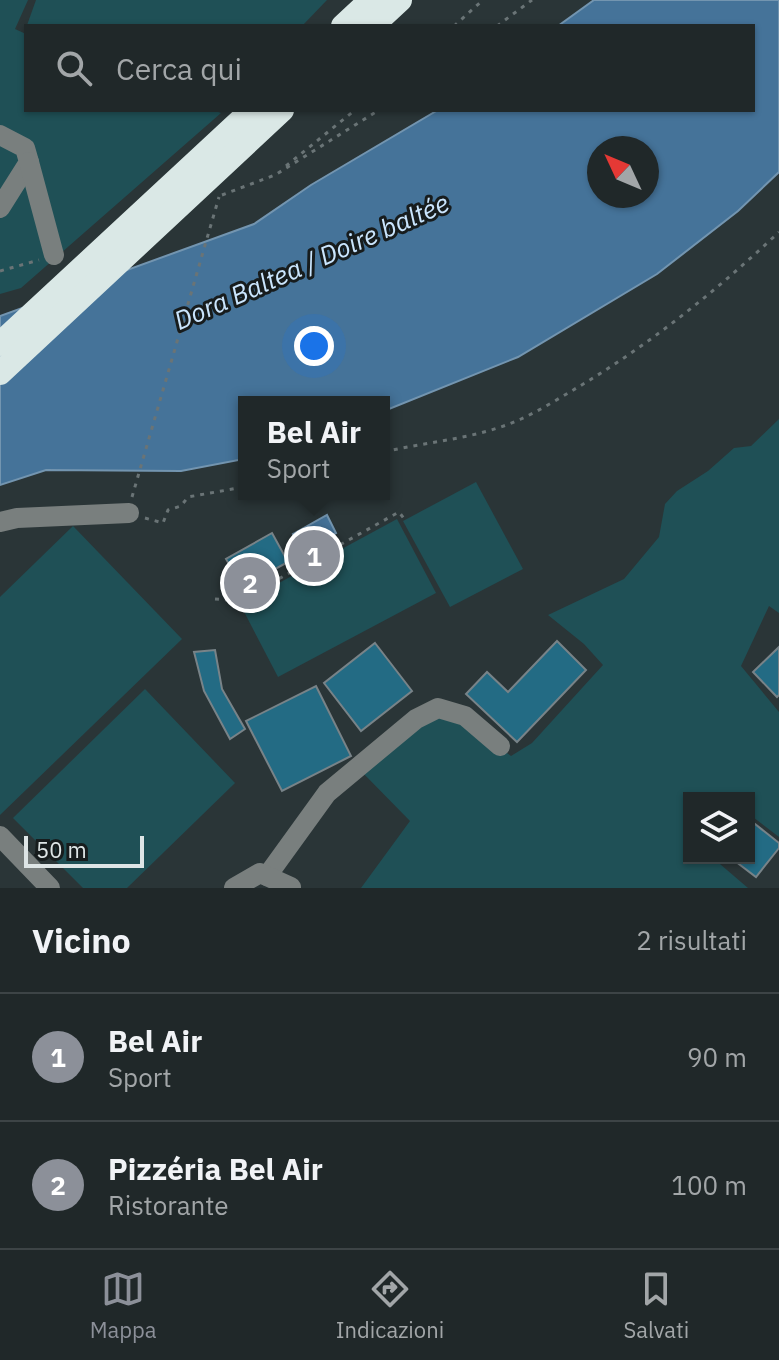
<!DOCTYPE html>
<html lang="it">
<meta charset="utf-8">
<style>
:root{--surface:#202829;--page:#283031;--text:#f1f3f6;--muted:#a2a6a8;--line:#3d4446;--accent:#8c9099}
body{margin:0;font-family:"IBM Plex Sans",sans-serif;background:var(--page);color:var(--text)}
.controls{position:absolute;right:24px;bottom:24px;display:grid;overflow:hidden;border-radius:0px;box-shadow:0 2px 6px #0004}
.controls button{width:72px;height:72px;display:grid;place-items:center;padding:0;border:0;border-bottom:2px solid var(--line);background:var(--surface);color:var(--text);font:40px sans-serif}
.compass{position:absolute;left:587px;top:136px;width:72px;height:72px;border-radius:50%;background:var(--surface);box-shadow:0 2px 6px #0004;rotate:314deg}
.scale{position:absolute;left:24px;bottom:20px;width:120px;box-sizing:border-box;padding-left:8px;border:4px solid #dee5e6;border-top:0;font-size:22px;line-height:28px;white-space:nowrap;color:#dee5e6;-webkit-text-stroke:6px #171c1d;paint-order:stroke}
.you{position:absolute;left:314px;top:346px;width:28px;height:28px;margin:-20px;border:6px solid #fff;border-radius:50%;background:#1a73e8;box-shadow:0 0 0 12px #1a73e833}
.badge{display:grid;place-items:center;width:52px;height:52px;border-radius:50%;background:var(--accent);color:#fff;font-size:26px;font-weight:700}
.pin{position:absolute;translate:-50% -50%;border:4px solid #fff;box-shadow:0 2px 8px #0006}
.popup{position:absolute;left:238px;top:396px;width:152px;height:104px;box-sizing:border-box;display:grid;place-content:center;border-radius:0px;background:var(--surface);filter:drop-shadow(0 2px 6px #0005);font-size:26px;white-space:nowrap;color:var(--muted)}
.popup b{font-size:30px;color:var(--text)}
.popup::after{content:'';position:absolute;left:50%;top:100%;margin-left:-16px;border:16px solid transparent;border-top-color:var(--surface)}
.list{margin:0;padding:0;list-style:none}
h2{display:flex;justify-content:space-between;align-items:center;height:104px;margin:0;padding:0 32px;font-size:34px}
h2 small{font-size:26px;font-weight:400;color:var(--muted)}
.list li{display:grid;grid-template-columns:52px 1fr auto;gap:24px;align-items:center;box-sizing:border-box;height:128px;padding:0 32px;border-top:2px solid var(--line)}
.list b{display:block;font-size:30px;white-space:nowrap}
.list p{margin:0;font-size:26px;white-space:nowrap;color:var(--muted)}
.list em{font-size:26px;font-style:normal;color:var(--muted)}
.icon{flex:none;width:44px;height:44px;fill:none;stroke:currentColor;stroke-width:2;stroke-linecap:round;stroke-linejoin:round}
.map{position:relative;flex:none;width:779px;height:888px;overflow:hidden}
.search{position:absolute;background:var(--surface);box-shadow:0 2px 6px #0004;left:24px;right:24px;top:24px;height:88px;display:flex;align-items:center;gap:20px;box-sizing:border-box;padding:0 28px;border-radius:0px;color:var(--muted);font-size:30px}
.sheet{height:360px;background:var(--surface)}
nav{display:flex;justify-content:space-around;align-items:center;box-sizing:border-box;height:112px;border-top:2px solid var(--line);background:var(--surface);font-size:22px;color:var(--muted)}
nav a{display:grid;justify-items:center;gap:4px}
nav .on{color:var(--accent)}
.map>svg:first-child{display:block}
</style>
<div class="map">
<svg width="779" height="888" viewBox="0 0 779 888">
<rect width="100%" height="100%" fill="#2a3537"/>
<!-- green -->
<g fill="#1f5056">
<path d="M0,0H28L15,29L26,34V110H213L221,113L21,288L0,294Z"/>
<path d="M36,0H327L302,26L26,28Z"/>
<path d="M779,419V613L769,606L741,666L779,712V837L749,814V798H689V858H713L748,888H361L410,821L360,770L401,734L452,712L511,756L532,743L603,665L584,644L548,615L624,579L659,537L665,504L677,491L708,471L734,448L751,446Z"/>
<path d="M476,482L523,569L450,607L403,521Z"/>
<path d="M397,519L436,593L278,677L240,604Z"/>
<path d="M73,526L182,639L0,815V597Z"/>
<path d="M145,689L235,783L127,888H83L13,818Z"/>
</g>
<!-- water -->
<g fill="#457399" stroke="#7395b0" stroke-width="2" fill-rule="evenodd">
<path d="M594,0H779V172L738,211L657,274L518,357L384,411V402H244V459L181,471L46,470L0,485V316L254,224L311,185L438,110H753V26H558ZM599,148H647V196H599Z"/>
<path d="M327,515L336,533L303,551L293,534Z"/>
</g>
<!-- building -->
<g fill="#236b84" stroke="#788388" stroke-width="2">
<path d="M272,533L288,562L242,587L226,559Z"/>
<path d="M557,641L586,670L517,742L466,694L487,672L508,692Z"/>
<path d="M375,643L412,691L361,731L324,683Z"/>
<path d="M779,647V695L777,697L753,672Z"/>
<path d="M215,650L222,689L245,729L230,739L204,691L194,652Z"/>
<path d="M316,686L351,756L282,791L246,721Z"/>
<path d="M750,820L779,843V848L756,877L731,858H749Z"/>
</g>
<g fill="none" stroke-linecap="round" stroke-linejoin="round">
<!-- path -->
<g stroke="#6a7476" stroke-width="3" stroke-dasharray="4 6" stroke-linecap="butt">
<path d="M454,26L483,0"/>
<path d="M497,26L532,0"/>
<path d="M286,166L355,110"/>
<path d="M222,195L275,175L379,110"/>
<path d="M0,271L39,260"/>
<path d="M384,452C430,441 477,439 521,419C541,410 561,397 580,386C653,342 717,290 779,232"/>
<path d="M132,497L219,197"/>
<path d="M145,518L163,523L168,510L181,506L188,497L244,487"/>
<path d="M215,599L239,601L399,512L405,520"/>
</g>
<!-- minor -->
<g stroke="#797f7e" stroke-width="20">
<path d="M0,135L25,148L29,162L0,208"/>
<path d="M29,162L54,255"/>
<path d="M0,522L17,518L129,513"/>
<path d="M0,836L50,888"/>
<path d="M267,876L327,793L416,719L438,708L465,716L500,746"/>
<path d="M234,888L260,873L291,887"/>
</g>
<!-- highway -->
<g stroke="#dae8e6" stroke-width="24">
<path d="M343,26L371,0"/>
<path d="M372,26L400,0"/>
</g>
<!-- highway-bridge -->
<g stroke="#dae8e6" stroke-width="24">
<path d="M0,344L252,110"/>
<path d="M0,373L282,110"/>
</g>
</g>
<g text-anchor="middle" dominant-baseline="central" stroke-width="6" stroke-linejoin="round" paint-order="stroke">
<!-- water labels -->
<g font-size="26" font-style="italic" fill="#cbe6fe" stroke="#171c1d">
<text transform="translate(311 261) rotate(-24)">Dora Baltea / Doire baltée</text>
</g>
</g>
</svg>
<div class="controls">
<button><svg class="icon" aria-label="layers" viewBox="0 0 24 24"><path d="M12 4l9 5-9 5-9-5zM3 14l9 5 9-5"/></svg></button>
</div>
<svg class="compass" viewBox="-18 -18 36 36"><path d="M0-13l5 13h-10z" fill="#e53935"/><path d="M0 13l5-13h-10z" fill="#a2a6a8"/></svg>
<div class="scale">50 m</div>
<div class="you"></div>
<div class="pin badge" style="left:314px;top:556px">1</div>
<div class="popup"><b>Bel Air</b>Sport</div>
<div class="pin badge" style="left:250px;top:583px">2</div>
<div class="search"><svg class="icon" aria-label="search" viewBox="0 0 24 24"><circle cx="10" cy="10" r="6"/><path d="M15 15l6 6"/></svg>Cerca qui</div>
</div>
<section class="sheet">
<h2>Vicino<small>2 risultati</small></h2>
<ul class="list">
<li><span class="badge">1</span><div><b>Bel Air</b><p>Sport</p></div><em>90 m</em></li>
<li><span class="badge">2</span><div><b>Pizzéria Bel Air</b><p>Ristorante</p></div><em>100 m</em></li>
</ul>
</section>
<nav>
<a class="on"><svg class="icon" aria-label="map" viewBox="0 0 24 24"><path d="M3 6l6-2 6 2 6-2v14l-6 2-6-2-6 2zM9 4v14M15 6v14"/></svg>Mappa</a>
<a><svg class="icon" aria-label="directions" viewBox="0 0 24 24"><path d="M12 3l9 9-9 9-9-9zM9 14v-3h6M13 9l2 2-2 2"/></svg>Indicazioni</a>
<a><svg class="icon" aria-label="saved" viewBox="0 0 24 24"><path d="M7 4h10v16l-5-4-5 4z"/></svg>Salvati</a>
</nav>
